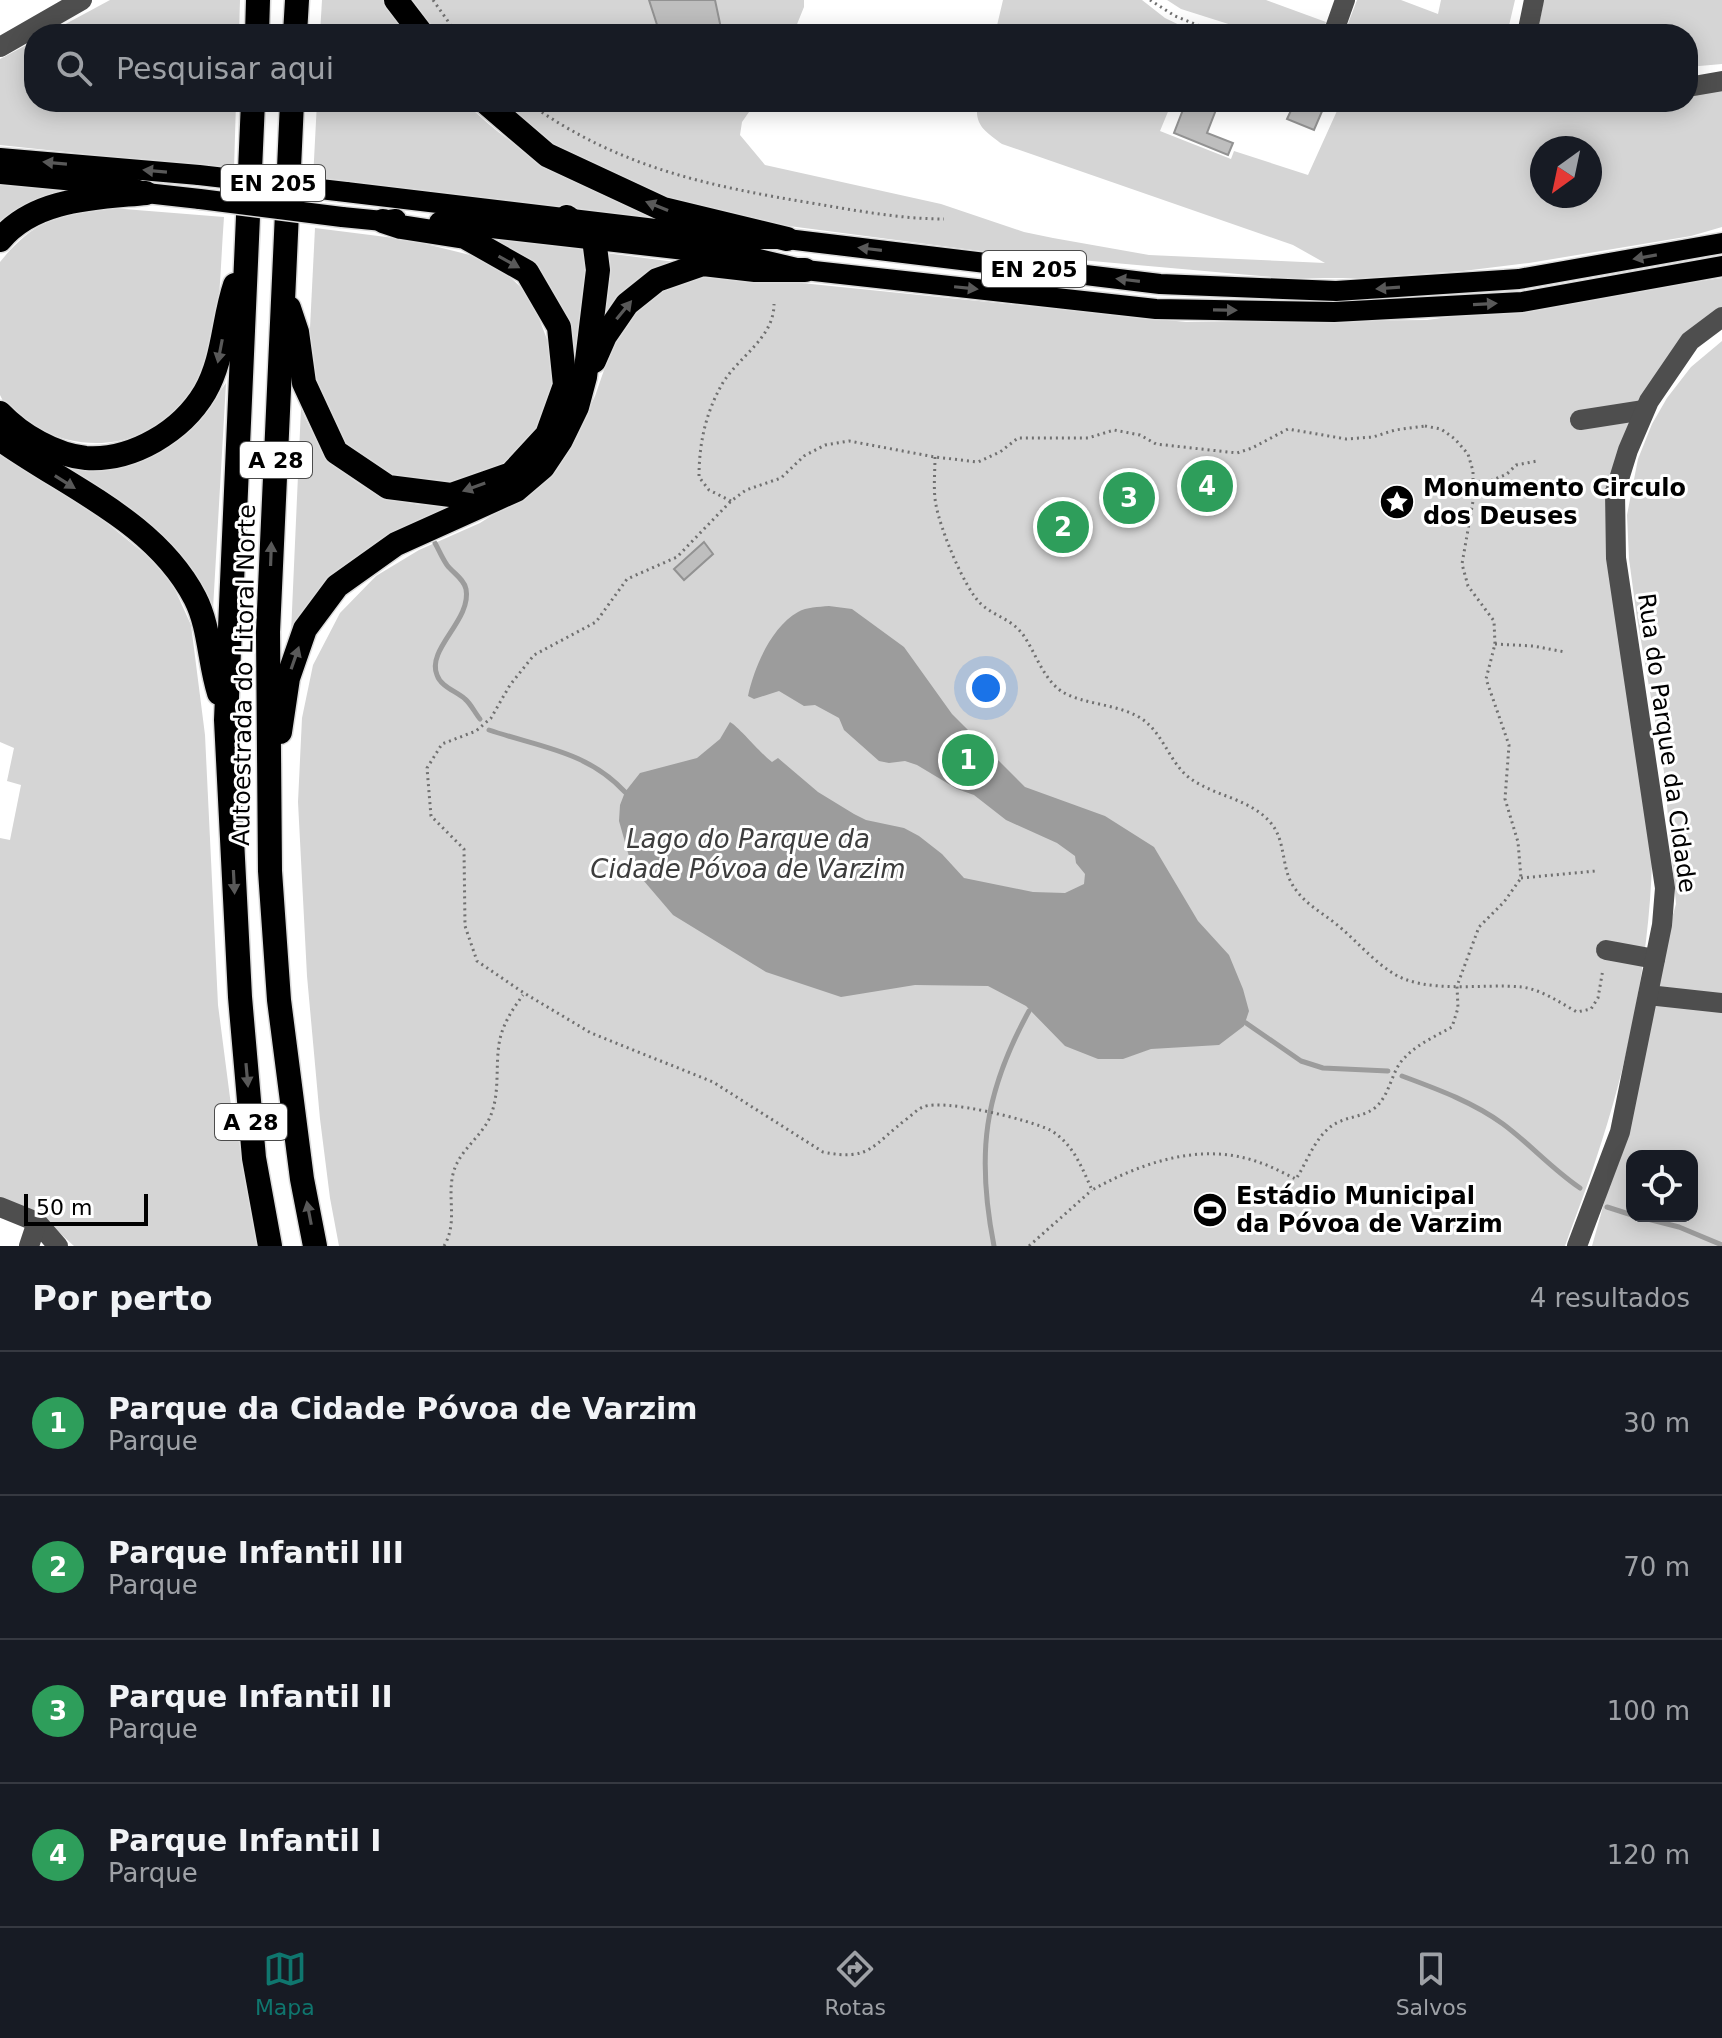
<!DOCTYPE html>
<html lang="pt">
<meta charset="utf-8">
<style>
:root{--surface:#171b24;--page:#242831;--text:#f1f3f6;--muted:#9ea1a6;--line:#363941;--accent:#0f766e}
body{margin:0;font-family:"DejaVu Sans",sans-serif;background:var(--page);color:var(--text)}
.controls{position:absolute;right:24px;bottom:24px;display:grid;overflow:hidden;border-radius:16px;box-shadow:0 4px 20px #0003}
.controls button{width:72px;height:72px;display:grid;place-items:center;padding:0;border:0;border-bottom:2px solid var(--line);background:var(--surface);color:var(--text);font:40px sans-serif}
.compass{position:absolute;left:1530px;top:136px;width:72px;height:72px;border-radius:50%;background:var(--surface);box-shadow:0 4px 20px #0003;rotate:213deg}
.scale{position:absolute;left:24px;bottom:20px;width:124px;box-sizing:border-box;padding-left:8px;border:4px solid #000;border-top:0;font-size:22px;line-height:28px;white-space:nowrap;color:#000;-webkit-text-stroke:6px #fff;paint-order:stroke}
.you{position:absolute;left:986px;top:688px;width:28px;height:28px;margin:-20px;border:6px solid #fff;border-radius:50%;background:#1a73e8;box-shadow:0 0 0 12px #1a73e833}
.badge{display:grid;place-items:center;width:52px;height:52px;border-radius:50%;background:var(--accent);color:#fff;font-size:26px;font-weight:700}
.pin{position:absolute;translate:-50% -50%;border:4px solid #fff;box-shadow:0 2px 8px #0006}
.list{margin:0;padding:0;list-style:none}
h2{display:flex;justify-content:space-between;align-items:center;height:104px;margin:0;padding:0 32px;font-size:34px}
h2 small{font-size:26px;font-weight:400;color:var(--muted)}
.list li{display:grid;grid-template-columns:52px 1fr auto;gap:24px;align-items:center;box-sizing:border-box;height:144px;padding:0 32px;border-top:2px solid var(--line)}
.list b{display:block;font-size:30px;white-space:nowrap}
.list p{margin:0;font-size:26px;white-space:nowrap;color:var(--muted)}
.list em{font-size:26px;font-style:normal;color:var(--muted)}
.icon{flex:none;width:44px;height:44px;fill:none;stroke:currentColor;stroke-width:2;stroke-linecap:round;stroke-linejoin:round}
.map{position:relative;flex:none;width:1722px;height:1246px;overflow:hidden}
.search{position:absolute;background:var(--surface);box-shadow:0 4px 20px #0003;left:24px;right:24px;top:24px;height:88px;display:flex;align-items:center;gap:20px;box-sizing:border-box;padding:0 28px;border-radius:32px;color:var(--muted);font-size:30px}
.sheet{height:680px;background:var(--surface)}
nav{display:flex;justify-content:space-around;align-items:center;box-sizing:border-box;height:112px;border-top:2px solid var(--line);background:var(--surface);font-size:22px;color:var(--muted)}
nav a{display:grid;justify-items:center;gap:4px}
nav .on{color:var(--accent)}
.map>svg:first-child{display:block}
</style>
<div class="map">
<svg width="1722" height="1246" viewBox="0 0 1722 1246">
<rect width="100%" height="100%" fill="#fff"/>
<!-- green -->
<g fill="#d5d5d5" fill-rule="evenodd">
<path d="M110,0H240L239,34H47Z"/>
<path d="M322,0H385L407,34H320Z"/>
<path d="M409,0H649L660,34H431Z"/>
<path d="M715,0H804V7L793,34H712L722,32Z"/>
<path d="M1003,0H1142L1165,18L1198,34H995Z"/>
<path d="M1167,0H1266L1326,22L1323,34H1260L1181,9Z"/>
<path d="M1357,0H1401L1438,14L1441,0H1515L1507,34H1344Z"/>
<path d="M1544,0H1722V64L1688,67V34H1537Z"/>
<path d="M34,41V102H236L234,170L0,145V59Z"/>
<path d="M1722,89V227L1691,236L1529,263L1463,271L1364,278H1282L980,251L789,226L675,203L543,142L494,102H756L742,122L740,135L765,165L941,204L1024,232L1053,238L1149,255L1325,263L1293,245L1002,144C986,132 973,125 978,102H1172L1160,131L1231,159L1234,151L1308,175L1341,102H1477L1522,105L1590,102H1688V95ZM1542,148H1590V196H1542Z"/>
<path d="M317,102H465C522,160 593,192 667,221L313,179Z"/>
<path d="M0,184L63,190C39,199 20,209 0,226Z"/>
<path d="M99,207L224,217C222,244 221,271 219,297C218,311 219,327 215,340C195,425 116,468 36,428C24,422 13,410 3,401L0,395V262C29,226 54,214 99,207Z"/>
<path d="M315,228L410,240L478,257L509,276L531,297L551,350L552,386L541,420L528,443L510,461L494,471L446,484L399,480L352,450L331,425L318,400L309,348Z"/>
<path d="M499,239L584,249L592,267L593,278C585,322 582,380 564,421C527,507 443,500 376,547C355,562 333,578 317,599C309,611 303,625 294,635L291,633L301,408C317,448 344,482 386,497C468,526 554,476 571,391C576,363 576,334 562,308C547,281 525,261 499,245Z"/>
<path d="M606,253L675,262L602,323Z"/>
<path d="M703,273L1186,322L1427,320L1722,278V309L1684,336L1610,482L1652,862C1649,961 1628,1064 1596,1159C1587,1188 1575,1217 1565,1246H339L330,1198L320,1119L307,976L298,802L302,718L313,665L340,613L376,576L419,550L480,523L538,486L573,443L595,396L611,350L628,317L665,288Z"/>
<path d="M1722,341V995L1658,990L1665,943L1676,904L1664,772L1637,618L1629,559L1627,515L1638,459L1652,424L1667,398L1691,367Z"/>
<path d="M226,383L213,609L209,610L203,598L37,452C59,451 153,453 167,446C193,433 209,407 226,383Z"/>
<path d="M0,451L97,515L167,572L191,625L205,735L218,1005L232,1113L264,1246H74L42,1217L0,1198V838L10,840L21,785L7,781L14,748L0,742Z"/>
<path d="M1655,1003L1722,1010V1246H1592L1606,1196L1627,1140ZM1632,1156H1692V1216H1632Z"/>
</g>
<!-- water -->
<path fill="#9c9c9c" d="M829,606L852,609L904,647L952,714L1025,787L1105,816L1154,847L1198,921L1229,955L1243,989L1249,1011L1244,1026L1219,1045L1151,1049L1123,1059H1098L1065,1046L1026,1006L988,986L915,985L841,997L766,972L673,915L632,867L619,821L620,805L625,792L640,773L697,758L720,739L730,722C739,727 759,752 772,762L778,758L818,792L854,814L866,820L904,828L919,836L942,854L964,878L1033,892L1065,893L1084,884L1085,874L1076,863L1075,856L1057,843L1006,820L974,795L957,789L917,765L905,761L889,763L879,761L844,730L839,718L815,705L804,706L779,691L754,699L748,696C754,668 771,627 798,612C807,607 818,607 829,606Z"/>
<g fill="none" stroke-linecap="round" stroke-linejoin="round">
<!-- stream -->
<g stroke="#9c9c9c" stroke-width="5">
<path d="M435,543C439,550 442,558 447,565C453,573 464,579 466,589C472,620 426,649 437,675C441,687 456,691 465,699C471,704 475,713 480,719"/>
<path d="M489,730C539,747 587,751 625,792"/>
<path d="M1246,1023L1301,1061L1323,1068L1388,1071"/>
<path d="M1402,1076C1437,1089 1473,1102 1503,1124C1530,1144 1552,1169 1580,1188"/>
<path d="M1607,1207L1632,1215"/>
<path d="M1636,1216L1679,1227L1722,1245"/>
<path d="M994,1246C976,1154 984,1093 1029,1011"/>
</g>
</g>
<!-- building -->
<g fill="#bebebe" stroke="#929292" stroke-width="2">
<path d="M649,0H715L722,33L660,34Z"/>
<path d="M1186,102H1219L1207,133L1233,143L1228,155L1174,133Z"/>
<path d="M1295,102H1326L1314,130L1287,119Z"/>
<path d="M704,542L713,554L684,580L674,569Z"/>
</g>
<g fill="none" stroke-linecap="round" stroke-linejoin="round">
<!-- major casing -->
<g stroke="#dbdbdb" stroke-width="23">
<g id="major">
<path d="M0,158L199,175"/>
<path d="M0,174L128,186L146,193L200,199"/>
<path d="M346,192L739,239H787L1160,284L1336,291L1519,279L1722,243"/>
<path d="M342,217L383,221L396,219"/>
<path d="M439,222L755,258L805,270L1156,309L1334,312L1522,302L1722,266"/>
</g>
</g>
<!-- highway casing -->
<g stroke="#dbdbdb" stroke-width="27">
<g id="highway">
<path d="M396,0L422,34"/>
<path d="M257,34L258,0"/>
<path d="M295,34L297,0"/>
<path d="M253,102L226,720L240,997L254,1158L270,1246"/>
<path d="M292,102L268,632L270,871L279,1000L302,1179L315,1246"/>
<path d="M485,102L547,155L663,209L787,239"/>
<path d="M0,240C35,198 96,198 146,193"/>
<path d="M289,308L297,332L304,383L336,452L388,487L451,495L511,474L547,435L565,385L559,327L527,272L465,237L401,227L383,221"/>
<path d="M594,361L605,336L627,304L657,280L703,264L755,270H805"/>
<path d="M0,413C21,435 55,455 86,458C133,461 182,431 205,392C224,359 223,320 235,285"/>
<path d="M0,439C67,487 155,521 195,598C210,627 209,662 219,693"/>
<path d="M280,732L288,678L305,629L337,586L396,544L516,490L543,467L561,440L577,407L585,377L598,270L594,239L567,217"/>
</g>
</g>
<!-- path -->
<g stroke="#707070" stroke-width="3" stroke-dasharray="2 4" stroke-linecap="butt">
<path d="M433,0L457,34"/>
<path d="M1150,0L1175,16L1220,34"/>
<path d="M527,102C619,168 708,186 817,204C859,211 902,219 944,219"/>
<path d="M1425,426L1441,429L1455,439L1468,454L1473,471V501L1462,564L1468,586L1494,621L1495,644L1486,679L1509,745L1505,799L1518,842L1521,878L1504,902L1479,927L1457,986L1458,1008L1452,1027C1434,1037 1413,1046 1400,1063C1391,1076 1389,1095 1376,1107C1365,1116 1353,1116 1341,1121C1317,1130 1309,1159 1296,1179C1285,1174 1273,1167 1261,1163C1203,1141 1143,1162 1092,1190C1082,1168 1073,1143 1050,1130C1030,1120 943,1098 923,1107C918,1109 913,1114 908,1118C873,1144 871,1162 823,1152L713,1082L591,1033L524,993L477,961L465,926L464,849L431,816L427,768L442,744L476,731L491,718L510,685L534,655L596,622L627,579L677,557L731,501L746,490L781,478L804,456L825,445L849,441L935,457L978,462L1000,452L1018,438H1088L1114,430L1140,435L1156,444L1237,453L1252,448L1288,429L1346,439L1373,437L1395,430Z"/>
<path d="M935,457C935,473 933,490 936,505C940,528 964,588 981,604C995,617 1011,618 1024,636C1036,654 1043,678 1061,691C1084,706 1123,703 1146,722C1165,738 1171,765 1191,779C1215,796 1250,799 1270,822C1286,840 1281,865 1292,884C1303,903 1320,911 1336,924C1355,939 1371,959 1391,972C1424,995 1484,983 1522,987C1542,990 1559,1002 1577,1012L1591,1009L1598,998L1603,969"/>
<path d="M1473,482L1490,481L1507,474L1516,465L1537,461"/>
<path d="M731,501L709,490L699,477C699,445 705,415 721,386C737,357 774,339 774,304"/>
<path d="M1495,644L1533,646L1565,652"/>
<path d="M1521,878L1596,871"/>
<path d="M444,1246C458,1222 447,1199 453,1174C458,1153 476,1141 487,1123C501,1099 495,1070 499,1044C502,1025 512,1010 523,995"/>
<path d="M1029,1246L1092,1190"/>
</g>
<!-- minor -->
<g stroke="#4e4e4e" stroke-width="20">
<path d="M1333,34L1345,0"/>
<path d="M1527,34L1534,0"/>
<path d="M0,47L82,0"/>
<path d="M1688,87L1722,81"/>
<path d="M1580,420L1644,410"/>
<path d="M1606,950L1655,959"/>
<path d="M1648,995L1722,1003"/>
<path d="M0,1207L37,1222L58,1246"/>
<path d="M29,1246L37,1222"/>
<path d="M1577,1246L1620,1132L1662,925L1665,888L1616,558L1615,492L1628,450L1649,401L1690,341L1722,317"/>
</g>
<!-- major -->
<use href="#major" stroke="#000" stroke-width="20"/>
<!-- highway -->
<use href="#highway" stroke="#000" stroke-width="24"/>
<!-- major-bridge casing -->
<g stroke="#dbdbdb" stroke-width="23" stroke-linecap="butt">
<g id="major-bridge">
<path d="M199,175L346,192"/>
<path d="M200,199L342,217"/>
</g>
</g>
<!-- major-bridge -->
<use href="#major-bridge" stroke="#000" stroke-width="20"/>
</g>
<!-- one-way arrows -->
<defs><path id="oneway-solid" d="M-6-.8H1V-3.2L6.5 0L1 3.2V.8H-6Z" transform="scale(2)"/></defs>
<g fill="#595959">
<use href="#oneway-solid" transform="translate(55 163) rotate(-175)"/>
<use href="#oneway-solid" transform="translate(155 171) rotate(-175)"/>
<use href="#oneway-solid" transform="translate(657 206) rotate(-158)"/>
<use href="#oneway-solid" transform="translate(870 249) rotate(-173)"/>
<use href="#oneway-solid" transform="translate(1645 257) rotate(170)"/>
<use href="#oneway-solid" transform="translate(509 262) rotate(29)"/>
<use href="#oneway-solid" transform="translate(1128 280) rotate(-173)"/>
<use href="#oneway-solid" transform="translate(966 288) rotate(6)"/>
<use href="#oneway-solid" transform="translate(1388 288) rotate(176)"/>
<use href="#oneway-solid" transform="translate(1485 304) rotate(-3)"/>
<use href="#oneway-solid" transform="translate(624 310) rotate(-51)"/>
<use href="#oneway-solid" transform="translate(1225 310) rotate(1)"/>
<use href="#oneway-solid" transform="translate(220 351) rotate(101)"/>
<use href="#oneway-solid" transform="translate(65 482) rotate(32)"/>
<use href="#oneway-solid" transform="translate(474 487) rotate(160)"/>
<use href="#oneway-solid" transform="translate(271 554) rotate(-88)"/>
<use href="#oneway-solid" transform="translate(295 658) rotate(-71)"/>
<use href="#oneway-solid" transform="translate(234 882) rotate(87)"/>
<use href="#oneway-solid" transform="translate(247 1075) rotate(85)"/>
<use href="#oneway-solid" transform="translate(309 1213) rotate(-101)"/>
</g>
<!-- icons -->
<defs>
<g id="sight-disc" transform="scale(1.8)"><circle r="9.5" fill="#000" stroke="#fff"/><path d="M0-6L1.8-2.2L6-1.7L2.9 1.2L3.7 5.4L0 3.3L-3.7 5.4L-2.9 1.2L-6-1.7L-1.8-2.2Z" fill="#fff"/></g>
<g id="stadium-disc" transform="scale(1.8)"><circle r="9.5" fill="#000" stroke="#fff"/><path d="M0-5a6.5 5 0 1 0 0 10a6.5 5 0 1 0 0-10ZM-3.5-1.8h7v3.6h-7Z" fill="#fff"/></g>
</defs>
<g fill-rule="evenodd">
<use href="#sight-disc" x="1397" y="502"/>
<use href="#stadium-disc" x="1210" y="1210"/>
</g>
<g text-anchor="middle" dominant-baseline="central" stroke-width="6" stroke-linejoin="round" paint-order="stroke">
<!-- shield labels -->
<g fill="#fff" stroke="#4c4c4c" stroke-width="2">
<rect x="221" y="165" width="104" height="36" rx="6"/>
<rect x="982" y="251" width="104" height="36" rx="6"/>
<rect x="240" y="442" width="72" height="36" rx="6"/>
<rect x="215" y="1104" width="72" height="36" rx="6"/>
</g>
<g font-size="22" font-weight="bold" fill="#000">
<text x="273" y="183">EN 205</text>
<text x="1034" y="269">EN 205</text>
<text x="276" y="460">A 28</text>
<text x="251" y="1122">A 28</text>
</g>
<!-- poi labels -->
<g font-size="24" font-weight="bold" fill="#000" stroke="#fff" text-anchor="start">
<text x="1423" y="488">Monumento Circulo<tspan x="1423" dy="28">dos Deuses</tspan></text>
<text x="1236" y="1196">Estádio Municipal<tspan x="1236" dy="28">da Póvoa de Varzim</tspan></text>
</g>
<!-- street labels -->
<g font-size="24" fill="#000" stroke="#fff">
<text transform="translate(244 675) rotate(-89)">Autoestrada do Litoral Norte</text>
<text transform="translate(1667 743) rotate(82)">Rua do Parque da Cidade</text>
</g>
<!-- water labels -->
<g font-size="26" font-style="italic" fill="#3d3d3d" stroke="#fff">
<text x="748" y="839">Lago do Parque da<tspan x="748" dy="30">Cidade Póvoa de Varzim</tspan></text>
</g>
</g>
</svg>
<div class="controls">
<button><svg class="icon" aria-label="locate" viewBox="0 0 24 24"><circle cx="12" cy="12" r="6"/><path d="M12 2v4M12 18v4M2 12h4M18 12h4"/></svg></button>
</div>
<svg class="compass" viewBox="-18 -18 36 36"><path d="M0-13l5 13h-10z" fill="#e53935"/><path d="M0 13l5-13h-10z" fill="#9ea1a6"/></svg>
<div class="scale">50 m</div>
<div class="you"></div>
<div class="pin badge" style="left:968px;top:760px;background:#2e9e5b">1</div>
<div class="pin badge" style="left:1063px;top:527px;background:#2e9e5b">2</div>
<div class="pin badge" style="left:1129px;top:498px;background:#2e9e5b">3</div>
<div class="pin badge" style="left:1207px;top:486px;background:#2e9e5b">4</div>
<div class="search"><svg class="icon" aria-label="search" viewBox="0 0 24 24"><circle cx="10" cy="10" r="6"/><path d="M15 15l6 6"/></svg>Pesquisar aqui</div>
</div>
<section class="sheet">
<h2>Por perto<small>4 resultados</small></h2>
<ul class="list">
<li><span class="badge" style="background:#2e9e5b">1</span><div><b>Parque da Cidade Póvoa de Varzim</b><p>Parque</p></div><em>30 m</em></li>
<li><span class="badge" style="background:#2e9e5b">2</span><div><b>Parque Infantil III</b><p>Parque</p></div><em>70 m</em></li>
<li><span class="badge" style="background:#2e9e5b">3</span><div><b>Parque Infantil II</b><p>Parque</p></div><em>100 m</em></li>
<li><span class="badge" style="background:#2e9e5b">4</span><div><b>Parque Infantil I</b><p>Parque</p></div><em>120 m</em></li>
</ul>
</section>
<nav>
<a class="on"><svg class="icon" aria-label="map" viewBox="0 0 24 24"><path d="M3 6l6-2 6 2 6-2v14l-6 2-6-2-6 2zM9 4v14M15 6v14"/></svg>Mapa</a>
<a><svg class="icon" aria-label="directions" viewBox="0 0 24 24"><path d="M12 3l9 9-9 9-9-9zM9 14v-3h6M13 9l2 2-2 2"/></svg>Rotas</a>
<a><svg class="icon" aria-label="saved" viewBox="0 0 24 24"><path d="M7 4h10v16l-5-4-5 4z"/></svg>Salvos</a>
</nav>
